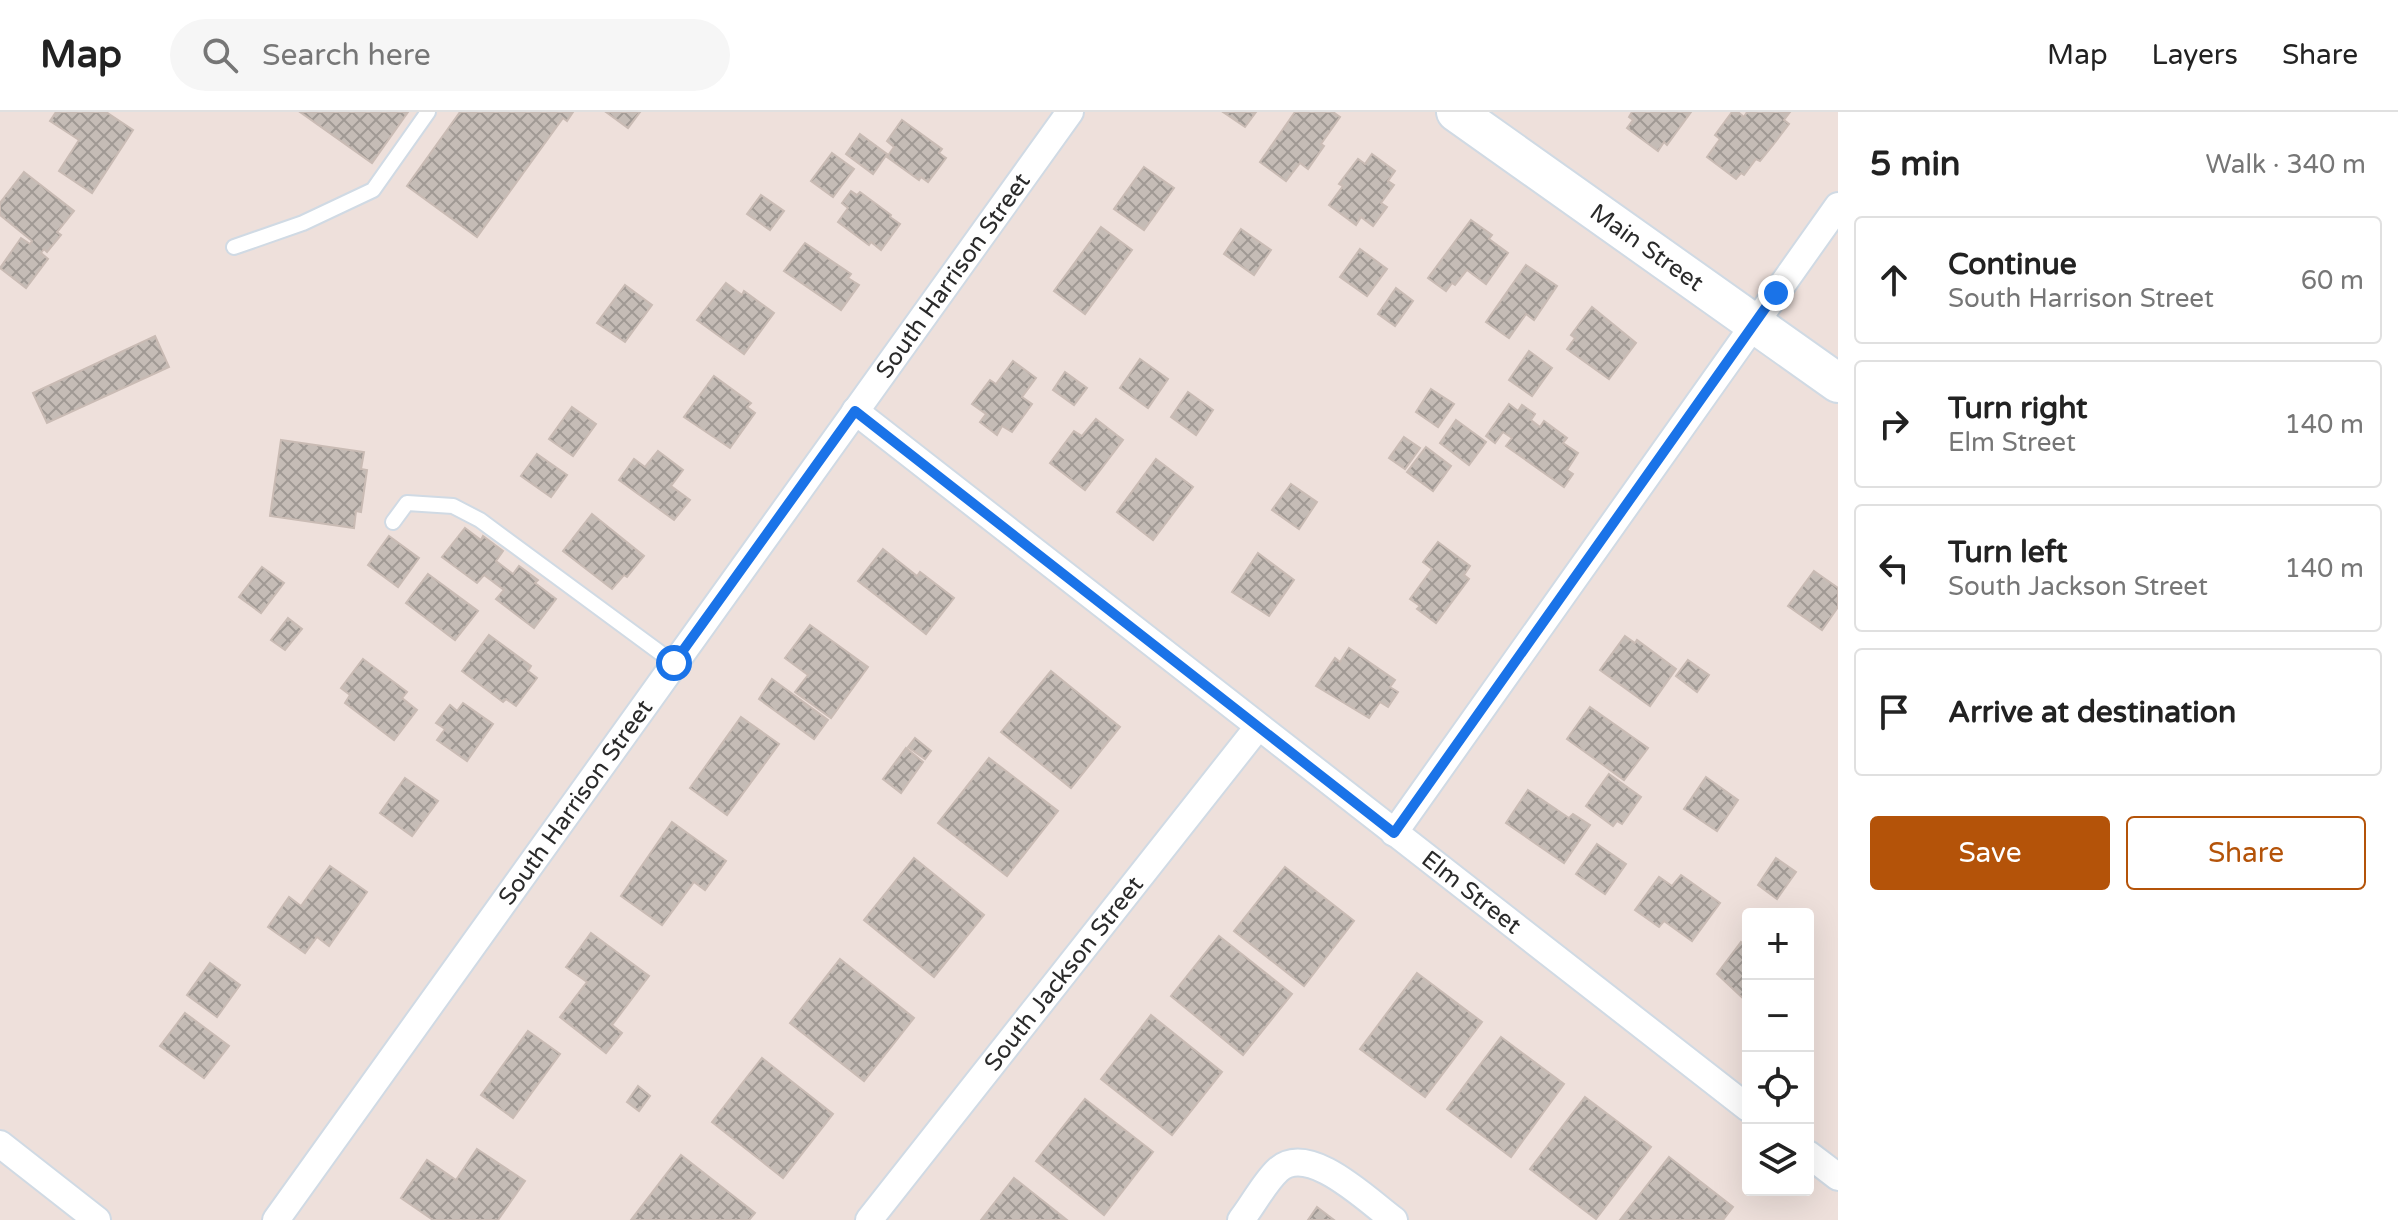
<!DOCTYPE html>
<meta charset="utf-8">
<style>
:root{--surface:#fff;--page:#f6f6f6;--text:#222;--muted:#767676;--line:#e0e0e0;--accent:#b45309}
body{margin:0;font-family:"Varela Round",sans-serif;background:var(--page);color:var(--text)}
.controls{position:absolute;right:24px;bottom:24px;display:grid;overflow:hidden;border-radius:8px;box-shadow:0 8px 32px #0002}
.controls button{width:72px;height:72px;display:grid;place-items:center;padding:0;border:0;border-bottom:2px solid var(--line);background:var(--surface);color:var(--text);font:40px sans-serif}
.stop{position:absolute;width:24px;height:24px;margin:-18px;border:6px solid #1a73e8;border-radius:50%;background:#fff}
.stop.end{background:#1a73e8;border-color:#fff;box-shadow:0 2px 8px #0008}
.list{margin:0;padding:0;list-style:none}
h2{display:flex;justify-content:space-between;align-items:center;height:104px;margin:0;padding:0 32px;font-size:34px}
h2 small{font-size:26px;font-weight:400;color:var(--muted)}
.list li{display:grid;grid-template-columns:52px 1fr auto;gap:24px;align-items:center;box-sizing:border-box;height:128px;margin:0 16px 16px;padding:0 16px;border:2px solid var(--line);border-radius:8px}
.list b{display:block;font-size:30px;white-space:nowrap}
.list p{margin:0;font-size:26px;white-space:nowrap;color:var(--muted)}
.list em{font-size:26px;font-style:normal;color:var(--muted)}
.actions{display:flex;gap:16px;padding:24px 32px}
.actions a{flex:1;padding:18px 0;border:2px solid var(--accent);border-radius:8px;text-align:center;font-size:28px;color:var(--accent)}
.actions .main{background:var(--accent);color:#fff}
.icon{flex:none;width:44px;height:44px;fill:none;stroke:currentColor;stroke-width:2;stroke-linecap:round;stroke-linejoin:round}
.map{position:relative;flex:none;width:1838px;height:1108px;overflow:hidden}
header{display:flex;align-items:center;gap:48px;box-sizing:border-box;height:112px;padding:0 40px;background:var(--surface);border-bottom:2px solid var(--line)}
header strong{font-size:38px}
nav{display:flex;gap:44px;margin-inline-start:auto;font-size:28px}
.search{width:560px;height:72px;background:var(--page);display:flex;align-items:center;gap:20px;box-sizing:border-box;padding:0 28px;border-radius:44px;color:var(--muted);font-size:30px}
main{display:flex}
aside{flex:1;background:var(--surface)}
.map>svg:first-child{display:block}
</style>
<header>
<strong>Map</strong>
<div class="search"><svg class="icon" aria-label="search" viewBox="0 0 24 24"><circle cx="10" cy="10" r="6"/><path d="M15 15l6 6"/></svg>Search here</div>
<nav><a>Map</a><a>Layers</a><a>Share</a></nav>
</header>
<main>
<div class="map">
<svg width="1838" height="1108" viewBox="0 0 1838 1108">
<defs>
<pattern id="building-cross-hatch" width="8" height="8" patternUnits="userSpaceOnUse" patternTransform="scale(2)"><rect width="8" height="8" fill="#c5bcb6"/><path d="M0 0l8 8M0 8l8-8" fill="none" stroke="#a09994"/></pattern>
</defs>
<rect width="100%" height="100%" fill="#eee0db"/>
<!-- building -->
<g fill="url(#building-cross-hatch)" stroke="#c9bbb4" stroke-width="2">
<path d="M56,0H106L133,18L92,81L59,59L79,28L50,9Z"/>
<path d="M300,0H408L372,51Z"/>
<path d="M460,0H573L567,9L563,6L477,125L407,74Z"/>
<path d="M606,0H640L628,16Z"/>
<path d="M1223,0H1256L1245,15Z"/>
<path d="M1295,0H1333L1340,5L1321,32L1324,34L1308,57L1300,51L1286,69L1260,50Z"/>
<path d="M1632,0H1691L1667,33L1664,30L1658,39L1627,16L1633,8L1629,5Z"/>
<path d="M1732,0H1738L1744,5L1747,0H1790L1784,8L1789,12L1773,33L1760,49L1756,47L1744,63L1741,61L1736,67L1707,45L1720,27L1715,23Z"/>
<path d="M902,8L942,37L939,41L946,46L928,70L921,65L919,68L887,45L894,35L887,29Z"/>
<path d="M860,22L887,42L873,62L846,42Z"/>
<path d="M832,41L854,57L833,85L811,69Z"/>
<path d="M1372,42L1395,59L1388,69L1394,73L1381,91L1387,95L1373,114L1361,105L1356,113L1329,93L1343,74L1339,72L1358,47L1365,52Z"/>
<path d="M1144,55L1174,76L1144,118L1114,97Z"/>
<path d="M24,60L74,99L57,120L61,123L47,140L44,137L41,141L48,147L26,176L0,156L21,126L30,132L32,129L0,103V91Z"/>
<path d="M851,79L857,83L860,80L891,103L890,105L900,112L881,138L871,130L869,133L838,110L848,96L842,91Z"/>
<path d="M761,83L784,99L770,118L747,102Z"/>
<path d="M1471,108L1492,123L1489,127L1508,141L1486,172L1467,158L1455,173L1452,171L1446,179L1428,166Z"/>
<path d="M1101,115L1132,138L1085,202L1054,179Z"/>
<path d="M1241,117L1271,138L1254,163L1224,142Z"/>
<path d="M805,131L851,162L848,166L859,173L841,198L784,159Z"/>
<path d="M1360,137L1387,157L1367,184L1340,165Z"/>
<path d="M1526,153L1557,174L1534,208L1526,202L1509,226L1486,210Z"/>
<path d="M726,171L742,183L744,179L774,201L744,242L697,208Z"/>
<path d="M625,173L652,193L625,230L597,211Z"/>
<path d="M1396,176L1413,189L1395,214L1378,202Z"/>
<path d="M1592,195L1636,231L1609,267L1567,237L1575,226L1571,223Z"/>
<path d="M155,224L169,255L47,311L33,281Z"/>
<path d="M1529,239L1552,256L1532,284L1509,268Z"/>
<path d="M1140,247L1168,267L1148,296L1120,276Z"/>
<path d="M1013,249L1036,266L1022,285L1032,292L1012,320L1002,314L997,323L980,310L986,302L972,292L990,268L996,272Z"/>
<path d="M1065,260L1087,276L1074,293L1053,278Z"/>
<path d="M714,264L751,291L747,295L755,301L730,336L684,305Z"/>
<path d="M1431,277L1454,292L1438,315L1416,300Z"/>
<path d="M1188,280L1213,298L1196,323L1171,305Z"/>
<path d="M1509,292L1518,299L1522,293L1535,302L1531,308L1540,315L1544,309L1567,326L1563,331L1578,341L1567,358L1573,362L1564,375L1506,334L1512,326L1503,320L1495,331L1486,324Z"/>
<path d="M572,295L596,312L573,344L549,327Z"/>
<path d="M1096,307L1123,328L1085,378L1050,351L1074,319L1082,324Z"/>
<path d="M1456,308L1486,330L1469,353L1440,331Z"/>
<path d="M1404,325L1420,336L1405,357L1389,346Z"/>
<path d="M281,328L364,340L361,357L367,358L361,400L356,399L354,416L270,404Z"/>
<path d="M1426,335L1451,354L1433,379L1407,360Z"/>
<path d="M658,339L683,358L671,374L690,388L674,408L619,368L634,347L645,355Z"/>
<path d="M537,342L567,363L551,385L521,364Z"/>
<path d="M1156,347L1193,375L1153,428L1117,400Z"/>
<path d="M1291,372L1317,390L1299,417L1272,398Z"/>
<path d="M592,402L644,444L627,465L624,463L612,477L563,439Z"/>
<path d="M465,416L481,428L483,424L503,439L496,449L513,462L519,454L538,468L535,471L556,487L534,516L496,487L504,478L484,463L477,471L442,445Z"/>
<path d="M389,424L419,446L398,475L368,453Z"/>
<path d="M1438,430L1470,454L1464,463L1469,467L1436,511L1417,497L1420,494L1410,487L1432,457L1423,450Z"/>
<path d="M883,437L917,464L920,460L954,486L926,522L858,469Z"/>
<path d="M1258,441L1294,468L1269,504L1232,480Z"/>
<path d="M262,455L284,471L261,501L239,485Z"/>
<path d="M1814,459L1838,476V495L1822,518L1788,494Z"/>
<path d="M428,462L478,499L455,528L406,491Z"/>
<path d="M288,506L302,517L285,538L271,528Z"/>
<path d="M810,513L868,555L831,606L795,580L808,563L785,546Z"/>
<path d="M489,523L531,554L528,559L537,566L516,594L506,587L503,590L462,559Z"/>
<path d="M1625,524L1635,531L1637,528L1676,557L1650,594L1600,558Z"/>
<path d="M1349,536L1395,568L1390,575L1398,580L1388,595L1380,590L1369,606L1316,574L1335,546L1340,550Z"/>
<path d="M363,547L407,580L402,586L417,598L394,628L345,591L350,583L341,576Z"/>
<path d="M1688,548L1709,563L1697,580L1676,564Z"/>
<path d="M1051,559L1120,615L1071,676L1001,620Z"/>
<path d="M772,567L828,608L814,627L759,587Z"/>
<path d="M463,591L493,612L467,649L437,628L445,617L436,611L450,593L457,599Z"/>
<path d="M1590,595L1648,636L1624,668L1567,627Z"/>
<path d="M741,605L779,632L727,703L690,676Z"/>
<path d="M915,626L931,639L925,647L908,635Z"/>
<path d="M906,636L923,650L901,681L883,667Z"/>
<path d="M989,646L1058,699L1007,764L938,711Z"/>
<path d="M1609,662L1641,685L1622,712L1617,709L1613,714L1586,694Z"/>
<path d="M1706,665L1738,688L1717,719L1684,697Z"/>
<path d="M405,666L438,689L412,724L380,701Z"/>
<path d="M1528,678L1569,706L1573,702L1590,713L1564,751L1506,711Z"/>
<path d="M672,710L726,749L705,778L694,770L662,813L621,784Z"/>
<path d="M1597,732L1626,752L1605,782L1576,762Z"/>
<path d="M914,746L984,803L934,865L864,808Z"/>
<path d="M1776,746L1796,760L1777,787L1758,773Z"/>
<path d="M330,754L367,780L329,834L317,825L305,841L268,815L289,785L301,794Z"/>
<path d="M1285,755L1354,809L1304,874L1234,819Z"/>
<path d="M1681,763L1720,791L1692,829L1664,809L1659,815L1635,798L1659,765L1672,774Z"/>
<path d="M591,821L649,864L612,913L622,921L606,941L560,905L587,870L566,855Z"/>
<path d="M1219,824L1292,882L1243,943L1171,884Z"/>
<path d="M1741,830L1748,836V891L1717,862Z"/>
<path d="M840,847L914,906L864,969L790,911Z"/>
<path d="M210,851L240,873L217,905L187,883Z"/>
<path d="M1417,861L1482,910L1425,985L1360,937Z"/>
<path d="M185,901L229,934L204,966L160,934Z"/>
<path d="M1151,903L1222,960L1172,1023L1101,967Z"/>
<path d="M528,919L560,942L513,1006L481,983Z"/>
<path d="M1501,925L1564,972L1511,1045L1447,997Z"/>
<path d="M762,946L833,1002L783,1066L712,1010Z"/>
<path d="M638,974L650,984L639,999L627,990Z"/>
<path d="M1585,985L1651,1035L1596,1107L1530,1057Z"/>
<path d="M1085,987L1153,1040L1104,1103L1036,1049Z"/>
<path d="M477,1037L525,1069L498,1108H433L401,1086L427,1048L456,1068Z"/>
<path d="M681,1043L755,1101L749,1108H631Z"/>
<path d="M1669,1045L1733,1095L1723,1108H1620Z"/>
<path d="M1014,1066L1062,1104L1067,1108H981Z"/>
<path d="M1317,1095L1334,1108H1308Z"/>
</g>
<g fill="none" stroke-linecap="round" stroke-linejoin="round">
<!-- lane casing -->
<g stroke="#d0dae4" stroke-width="18">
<g id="lane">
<path d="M234,135L303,111L373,78L428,0"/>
<path d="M393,410L407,391L453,394L480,408L674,551"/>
</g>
</g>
<!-- street casing -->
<g stroke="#d0dae4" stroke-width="30">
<g id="street">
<path id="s1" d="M855,299L1748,996"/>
<path d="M1394,721L1838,94"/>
<path d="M0,1032L97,1108"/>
<path d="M1808,1042L1838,1065"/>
<path id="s2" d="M276,1108L1070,0"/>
<path id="s3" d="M869,1108L1258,615"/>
<path d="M1241,1108C1253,1093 1264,1071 1278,1058C1309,1030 1368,1089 1394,1108"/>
</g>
</g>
<!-- secondary casing -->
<g stroke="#d0dae4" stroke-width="42">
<g id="secondary">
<path id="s4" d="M1456,0L1838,271"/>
</g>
</g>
<!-- lane -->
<use href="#lane" stroke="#fff" stroke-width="14"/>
<!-- street -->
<use href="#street" stroke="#fff" stroke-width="26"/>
<!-- secondary -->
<use href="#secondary" stroke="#fff" stroke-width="38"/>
</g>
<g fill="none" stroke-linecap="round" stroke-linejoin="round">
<!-- route -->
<path stroke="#1a73e8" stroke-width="10" d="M674,551L855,299L1394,721L1776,181"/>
</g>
<g text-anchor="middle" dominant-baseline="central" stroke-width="7" stroke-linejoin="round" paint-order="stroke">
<!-- street labels -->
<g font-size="24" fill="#2a2a2a" stroke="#fff">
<text stroke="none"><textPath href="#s4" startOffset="234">Main Street</textPath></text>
<text stroke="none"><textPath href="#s2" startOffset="1162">South Harrison Street</textPath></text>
<text stroke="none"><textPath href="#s2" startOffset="514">South Harrison Street</textPath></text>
<text stroke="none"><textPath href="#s1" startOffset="782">Elm Street</textPath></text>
<text stroke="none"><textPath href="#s3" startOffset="314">South Jackson Street</textPath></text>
</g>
</g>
</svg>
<div class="controls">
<button>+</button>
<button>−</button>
<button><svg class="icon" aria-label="locate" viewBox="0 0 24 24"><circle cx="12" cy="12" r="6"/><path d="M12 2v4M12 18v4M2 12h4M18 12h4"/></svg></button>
<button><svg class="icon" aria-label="layers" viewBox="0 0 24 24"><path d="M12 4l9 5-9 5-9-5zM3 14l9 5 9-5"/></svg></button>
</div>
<div class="stop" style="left:674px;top:551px"></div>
<div class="stop end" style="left:1776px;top:181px"></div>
</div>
<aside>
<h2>5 min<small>Walk · 340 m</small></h2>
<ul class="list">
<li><svg class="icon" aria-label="ahead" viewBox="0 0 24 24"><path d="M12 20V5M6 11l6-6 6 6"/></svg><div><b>Continue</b><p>South Harrison Street</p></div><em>60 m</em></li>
<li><svg class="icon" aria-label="right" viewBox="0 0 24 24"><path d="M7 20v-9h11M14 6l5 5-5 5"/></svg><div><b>Turn right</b><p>Elm Street</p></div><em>140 m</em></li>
<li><svg class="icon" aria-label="left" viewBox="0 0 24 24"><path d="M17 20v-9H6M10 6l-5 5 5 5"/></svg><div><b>Turn left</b><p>South Jackson Street</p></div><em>140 m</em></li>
<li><svg class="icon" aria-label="arrive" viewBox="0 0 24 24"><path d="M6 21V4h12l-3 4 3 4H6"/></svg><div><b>Arrive at destination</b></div></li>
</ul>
<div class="actions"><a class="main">Save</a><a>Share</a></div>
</aside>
</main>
